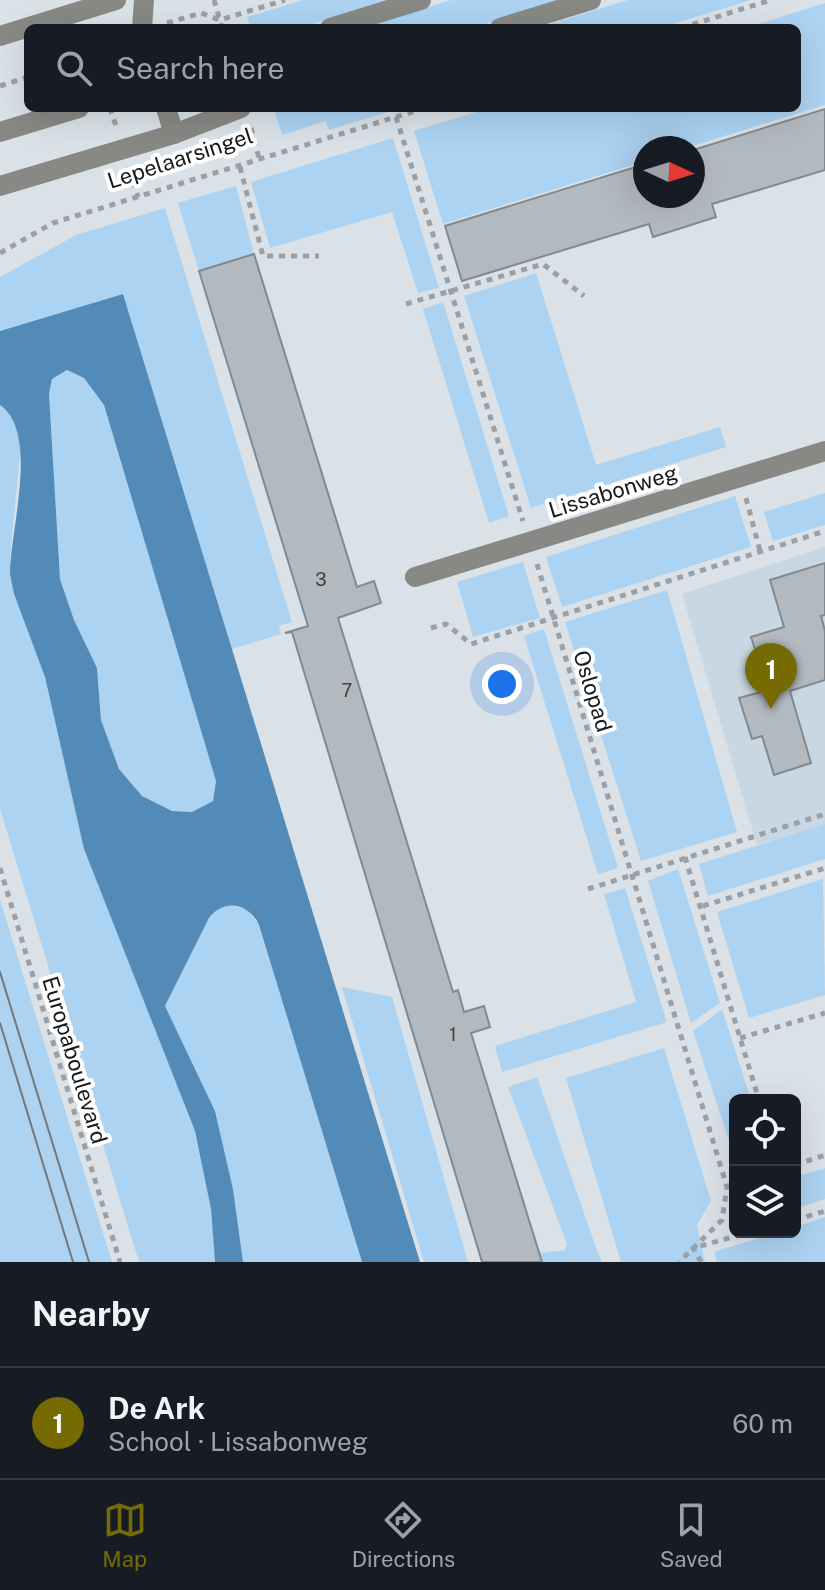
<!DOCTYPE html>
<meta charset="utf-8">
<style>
:root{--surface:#171b24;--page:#20242c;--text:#f1f3f6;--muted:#9ea1a6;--line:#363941;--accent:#766a03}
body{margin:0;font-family:"Public Sans",sans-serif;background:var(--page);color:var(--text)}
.controls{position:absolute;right:24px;bottom:24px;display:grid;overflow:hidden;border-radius:12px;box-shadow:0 8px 32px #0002}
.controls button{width:72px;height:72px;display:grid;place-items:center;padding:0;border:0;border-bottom:2px solid var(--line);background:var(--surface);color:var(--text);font:40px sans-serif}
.compass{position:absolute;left:633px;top:136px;width:72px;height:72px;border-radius:50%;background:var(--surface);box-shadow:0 8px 32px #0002;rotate:94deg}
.you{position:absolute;left:502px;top:684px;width:28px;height:28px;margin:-20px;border:6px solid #fff;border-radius:50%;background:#1a73e8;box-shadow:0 0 0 12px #1a73e833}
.badge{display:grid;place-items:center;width:52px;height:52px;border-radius:50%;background:var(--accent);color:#fff;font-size:26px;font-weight:700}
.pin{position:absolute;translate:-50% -66px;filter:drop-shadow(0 2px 4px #0008)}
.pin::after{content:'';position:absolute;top:42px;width:28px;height:24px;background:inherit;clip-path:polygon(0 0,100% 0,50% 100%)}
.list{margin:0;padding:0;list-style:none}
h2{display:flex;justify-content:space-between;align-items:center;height:104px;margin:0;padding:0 32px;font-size:34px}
h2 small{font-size:26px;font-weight:400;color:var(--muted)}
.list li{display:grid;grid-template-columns:52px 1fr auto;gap:24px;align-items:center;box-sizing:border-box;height:112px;padding:0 32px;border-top:2px solid var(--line)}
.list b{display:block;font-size:30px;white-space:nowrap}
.list p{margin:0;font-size:26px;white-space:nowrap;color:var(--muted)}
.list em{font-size:26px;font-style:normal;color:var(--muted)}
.icon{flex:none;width:44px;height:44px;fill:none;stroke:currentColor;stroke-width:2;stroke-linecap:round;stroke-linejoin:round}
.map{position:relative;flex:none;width:825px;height:1262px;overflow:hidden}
.search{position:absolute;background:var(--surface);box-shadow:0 8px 32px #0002;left:24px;right:24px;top:24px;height:88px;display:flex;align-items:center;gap:20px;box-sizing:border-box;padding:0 28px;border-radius:12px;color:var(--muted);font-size:30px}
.sheet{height:216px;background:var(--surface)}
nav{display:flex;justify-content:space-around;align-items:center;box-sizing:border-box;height:112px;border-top:2px solid var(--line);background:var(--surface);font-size:22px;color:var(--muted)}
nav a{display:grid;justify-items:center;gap:4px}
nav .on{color:var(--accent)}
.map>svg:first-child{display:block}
</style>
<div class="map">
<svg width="825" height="1262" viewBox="0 0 825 1262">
<rect width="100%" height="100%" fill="#dae2e8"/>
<!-- built -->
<path fill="#c9d7e2" d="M825,547V824L757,845L682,594Z"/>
<!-- green -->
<g fill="#acd3f2">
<path d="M303,0H389L299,28H251L247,17Z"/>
<path d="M451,0H563L472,28H361Z"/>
<path d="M628,0H751L660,28H537Z"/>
<path d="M825,3V105L686,148H645V161L443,224L414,131L489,108H797V28H746Z"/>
<path d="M401,108L329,130L326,121L282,135L274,109Z"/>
<path d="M393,138L439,288L418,293L392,212L270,248L251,182Z"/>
<path d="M236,186L254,254L199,271L178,203Z"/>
<path d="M165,208L292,622L279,626L281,634L232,649L123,294L0,331V277L76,235Z"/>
<path d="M536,273L596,465L720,427L726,447L531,508L464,296Z"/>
<path d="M443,302L509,516L489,523L423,309Z"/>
<path d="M67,370L84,378L104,405L216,781L213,801L192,812L172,811L142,796L119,769L101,720L97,668L74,620L60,579L49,394L52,379Z"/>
<path d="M0,405L14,419L21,443L10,558L14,594L45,677L84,849L195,1131L211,1209L215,1262H139L0,809Z"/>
<path d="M825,493V525L773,541L764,512Z"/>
<path d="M735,496L751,547L562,607L546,557Z"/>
<path d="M523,562L540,618L473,637L457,582Z"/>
<path d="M667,590L737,832L641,861L565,622Z"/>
<path d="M544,629L618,868L598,874L524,636Z"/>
<path d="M825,824V859L708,896L699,864Z"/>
<path d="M678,869L720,1003L691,1023L648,881Z"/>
<path d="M823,879L825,995L749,1018L717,912Z"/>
<path d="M625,888L667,1022L502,1072L495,1046L636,1002L604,894Z"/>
<path d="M0,900L112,1262H0Z"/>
<path d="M230,905L248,910L259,925L362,1262H243L233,1189L215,1111L165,1006L209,918L220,907Z"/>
<path d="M342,987L392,997L468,1262H424Z"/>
<path d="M722,1009L751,1100H735V1159L693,1031Z"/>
<path d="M664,1048L711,1201L697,1225L705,1262H621L566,1078Z"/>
<path d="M537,1077L597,1251L602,1262H535L533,1254L565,1250L567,1244L508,1087Z"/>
<path d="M825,1168V1199L795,1209V1177Z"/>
<path d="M825,1217V1262H717L714,1252L778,1232H795V1227Z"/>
</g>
<!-- water -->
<path fill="#528bb8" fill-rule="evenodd" d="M123,294L420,1262H362L259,925C249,903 224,898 209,918L165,1006L215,1111L233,1189L243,1262H215L211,1209L195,1131L84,849L45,677L14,594L10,574C10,529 40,433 0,405V331ZM67,370L84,378L104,405L216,781L213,801L192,812L172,811L142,796L119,769L101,720L97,668L74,620L60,579L49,394L52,379Z"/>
<!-- building -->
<g fill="#b2b9bf" stroke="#82898f" stroke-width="2">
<path d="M825,109V170L712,204L716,217L653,237L649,224L462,281L445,226L645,164V196H693V150Z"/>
<path d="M254,254L357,587L374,581L381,603L338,618L453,992L458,990L464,1012L484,1006L490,1027L471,1033L542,1262H482L292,632L285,633L308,626L199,271Z"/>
<path d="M825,563V615L821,616L825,631V680L790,691L811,763L774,775L762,736L752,739L739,698L768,690L751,637L784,627L770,580Z"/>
</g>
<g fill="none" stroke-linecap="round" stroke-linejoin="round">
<!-- path -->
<g stroke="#9aa0a5" stroke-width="5" stroke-dasharray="6 6" stroke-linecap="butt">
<path d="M214,0L222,28"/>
<path d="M167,23L201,13L220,20L285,0"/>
<path d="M681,28L771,0"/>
<path d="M0,86L28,77"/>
<path d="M110,108L116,126"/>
<path d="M396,117L523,521"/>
<path d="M251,128L259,158"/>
<path d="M240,167L263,256H319"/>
<path d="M130,170L138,197"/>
<path d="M0,253L53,223L425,108"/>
<path d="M406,304L543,264L584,296"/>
<path d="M746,498L760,551"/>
<path d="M537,564L727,1187L722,1220L679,1262"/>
<path d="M431,628L446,624L471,644L825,531"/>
<path d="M685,857L759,1100"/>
<path d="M0,868L120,1262"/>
<path d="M588,889L825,814"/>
<path d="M703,906L825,868"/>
<path d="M740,1038L825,1013"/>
<path d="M795,1165L825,1155"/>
<path d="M727,1187L735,1184"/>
<path d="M795,1220L825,1211"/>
<path d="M701,1262L693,1248L751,1232"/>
</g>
<!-- minor -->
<g stroke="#888884" stroke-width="20">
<path d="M142,28L144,0"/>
<path d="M0,36L116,0"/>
<path d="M166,108L174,134"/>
<path d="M415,577L825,451"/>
</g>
<!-- tertiary -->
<g stroke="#888884" stroke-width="20">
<path d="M330,28L421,0"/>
<path d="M500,28L591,0"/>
<path d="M0,132L79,108"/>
<path d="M0,186L174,134L241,108"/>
</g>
<!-- tram -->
<g stroke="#73787c" stroke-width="2">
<path d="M0,972L89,1262"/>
<path d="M0,1023L73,1262"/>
</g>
</g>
<g text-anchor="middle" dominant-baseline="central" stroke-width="8" stroke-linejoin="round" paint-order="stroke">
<!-- number labels -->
<g font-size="18" fill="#3e4144">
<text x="321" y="579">3</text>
<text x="347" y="690">7</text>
<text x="453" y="1034">1</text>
</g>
<!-- street labels -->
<g font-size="22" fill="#17191b" stroke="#fff">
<text transform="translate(180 158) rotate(-18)">Lepelaarsingel</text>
<text transform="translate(613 491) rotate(-17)">Lissabonweg</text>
<text transform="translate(593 691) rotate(73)">Oslopad</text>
<text transform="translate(75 1060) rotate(73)">Europaboulevard</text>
</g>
</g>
</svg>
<div class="controls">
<button><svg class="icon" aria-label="locate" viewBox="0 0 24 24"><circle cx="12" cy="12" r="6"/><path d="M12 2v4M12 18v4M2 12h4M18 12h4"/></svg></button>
<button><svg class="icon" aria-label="layers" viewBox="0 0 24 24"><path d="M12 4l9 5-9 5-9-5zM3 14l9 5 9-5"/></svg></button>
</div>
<svg class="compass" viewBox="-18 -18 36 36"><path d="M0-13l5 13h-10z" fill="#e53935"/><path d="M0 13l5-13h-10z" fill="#9ea1a6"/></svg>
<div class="you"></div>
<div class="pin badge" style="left:771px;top:709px">1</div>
<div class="search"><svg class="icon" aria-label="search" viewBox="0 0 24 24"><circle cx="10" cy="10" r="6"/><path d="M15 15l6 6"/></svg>Search here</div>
</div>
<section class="sheet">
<h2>Nearby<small></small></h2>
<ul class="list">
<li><span class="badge">1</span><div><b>De Ark</b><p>School · Lissabonweg</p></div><em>60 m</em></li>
</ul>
</section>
<nav>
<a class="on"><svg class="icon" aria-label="map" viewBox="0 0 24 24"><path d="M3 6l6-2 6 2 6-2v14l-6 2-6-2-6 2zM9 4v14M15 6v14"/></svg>Map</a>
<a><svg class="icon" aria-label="directions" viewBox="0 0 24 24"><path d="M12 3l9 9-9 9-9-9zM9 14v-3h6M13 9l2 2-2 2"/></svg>Directions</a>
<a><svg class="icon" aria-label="saved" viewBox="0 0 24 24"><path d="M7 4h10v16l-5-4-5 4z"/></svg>Saved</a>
</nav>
